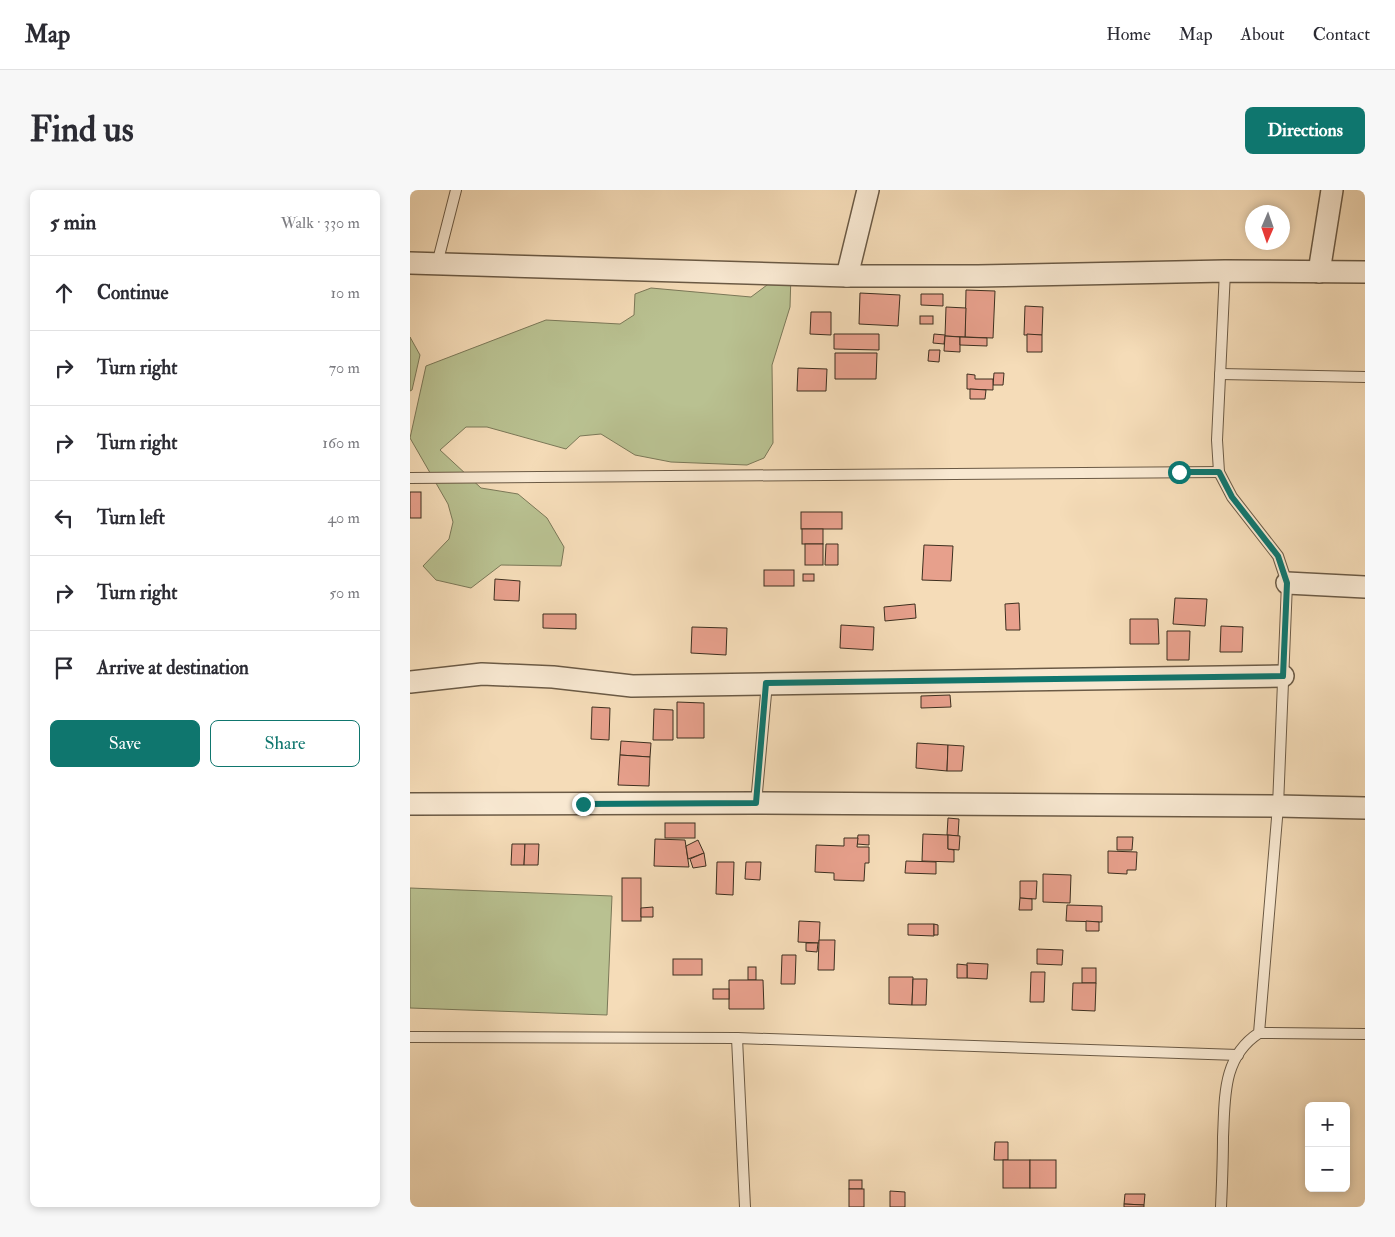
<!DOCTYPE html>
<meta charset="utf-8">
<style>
:root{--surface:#fff;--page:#f7f7f7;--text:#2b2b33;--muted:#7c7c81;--line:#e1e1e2;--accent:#0f766e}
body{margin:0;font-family:"IM FELL Double Pica",serif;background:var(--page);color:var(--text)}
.controls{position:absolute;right:15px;bottom:15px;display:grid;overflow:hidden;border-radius:8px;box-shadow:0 2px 8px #0003}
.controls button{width:45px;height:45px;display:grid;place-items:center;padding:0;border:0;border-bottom:1px solid var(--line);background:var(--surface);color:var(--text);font:25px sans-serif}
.compass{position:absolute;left:835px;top:15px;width:45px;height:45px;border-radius:50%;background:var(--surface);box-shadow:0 2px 8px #0003;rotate:182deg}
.stop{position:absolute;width:15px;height:15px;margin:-11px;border:4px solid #0f766e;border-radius:50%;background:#fff}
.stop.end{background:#0f766e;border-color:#fff;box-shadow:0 1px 5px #0008}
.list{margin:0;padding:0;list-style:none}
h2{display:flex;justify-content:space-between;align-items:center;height:65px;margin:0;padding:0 20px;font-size:21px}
h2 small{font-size:16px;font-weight:400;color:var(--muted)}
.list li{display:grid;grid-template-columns:32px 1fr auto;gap:15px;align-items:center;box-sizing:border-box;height:75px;padding:0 20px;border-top:1px solid var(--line)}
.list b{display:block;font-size:19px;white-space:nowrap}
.list em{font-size:16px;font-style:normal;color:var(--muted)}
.actions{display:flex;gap:10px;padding:15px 20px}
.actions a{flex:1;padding:11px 0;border:1px solid var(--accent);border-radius:8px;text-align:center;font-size:18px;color:var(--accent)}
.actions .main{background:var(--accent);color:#fff}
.icon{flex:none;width:28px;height:28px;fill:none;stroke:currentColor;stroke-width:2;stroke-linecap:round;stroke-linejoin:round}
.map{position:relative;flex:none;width:955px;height:1017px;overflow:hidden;border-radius:8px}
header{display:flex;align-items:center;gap:30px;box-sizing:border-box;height:70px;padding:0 25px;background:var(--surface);border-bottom:1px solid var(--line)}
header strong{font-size:24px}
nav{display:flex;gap:28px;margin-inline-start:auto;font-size:18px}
.intro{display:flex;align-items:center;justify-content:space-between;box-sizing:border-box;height:120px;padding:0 30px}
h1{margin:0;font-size:35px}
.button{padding:12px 22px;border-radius:8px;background:var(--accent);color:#fff;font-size:18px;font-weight:700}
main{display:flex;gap:30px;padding:0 30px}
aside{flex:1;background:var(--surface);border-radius:8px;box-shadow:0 2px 8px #0003}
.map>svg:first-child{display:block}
</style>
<header>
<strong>Map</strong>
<nav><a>Home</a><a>Map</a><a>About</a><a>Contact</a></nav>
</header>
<div class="intro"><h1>Find us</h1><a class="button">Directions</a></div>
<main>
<aside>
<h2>5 min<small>Walk · 330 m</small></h2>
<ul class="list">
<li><svg class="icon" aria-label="ahead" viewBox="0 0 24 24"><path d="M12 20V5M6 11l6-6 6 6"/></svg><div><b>Continue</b></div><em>10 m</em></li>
<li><svg class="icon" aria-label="right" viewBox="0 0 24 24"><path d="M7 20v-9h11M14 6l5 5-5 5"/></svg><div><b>Turn right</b></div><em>70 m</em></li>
<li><svg class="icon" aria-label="right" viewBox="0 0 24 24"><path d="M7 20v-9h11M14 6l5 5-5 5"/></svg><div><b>Turn right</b></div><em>160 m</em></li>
<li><svg class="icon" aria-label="left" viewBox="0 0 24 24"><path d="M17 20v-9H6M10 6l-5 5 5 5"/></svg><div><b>Turn left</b></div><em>40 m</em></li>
<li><svg class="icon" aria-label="right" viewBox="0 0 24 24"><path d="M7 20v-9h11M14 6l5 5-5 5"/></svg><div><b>Turn right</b></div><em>50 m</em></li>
<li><svg class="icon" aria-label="arrive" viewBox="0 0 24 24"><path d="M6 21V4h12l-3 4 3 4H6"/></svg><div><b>Arrive at destination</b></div></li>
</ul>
<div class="actions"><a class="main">Save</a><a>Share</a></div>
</aside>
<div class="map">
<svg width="955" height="1017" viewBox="0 0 955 1017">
<rect width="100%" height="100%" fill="#f5dcb8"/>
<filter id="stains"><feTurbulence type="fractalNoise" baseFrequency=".004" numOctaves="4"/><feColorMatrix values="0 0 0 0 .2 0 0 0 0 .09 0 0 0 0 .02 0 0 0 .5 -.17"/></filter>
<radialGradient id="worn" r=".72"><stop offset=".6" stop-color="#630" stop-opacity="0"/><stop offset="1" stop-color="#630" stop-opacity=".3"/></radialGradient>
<!-- green -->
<g fill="#b9c191" stroke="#7b7858">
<path d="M377,80L381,84L380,117L362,175L363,253L354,268L337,275L261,272L225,265L191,244L170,246L156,259L77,237H56L30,260L71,298L108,304L137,328L154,357L151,376L91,375L61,398L26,390L13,376L39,349L43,332L38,314L0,248L16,176L136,130L210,134L224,125L225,104L241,98L341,107Z"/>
<path d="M0,147L10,165L2,200L0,201Z"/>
<path d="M0,698L202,706L197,825L0,818Z"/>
</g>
<!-- building -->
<g fill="#e7a08c" stroke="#3d2f1f">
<path d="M556,100L585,101L583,148L555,147Z"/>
<path d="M450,103L490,105L488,136L449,134Z"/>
<path d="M511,104H533V116L511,115Z"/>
<path d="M615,116L633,117L632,145H614Z"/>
<path d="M536,117L556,118L555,147L535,146Z"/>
<path d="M401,122H421V145L400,144Z"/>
<rect x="510" y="126" width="13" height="8"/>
<path d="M424,144H469V160L424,159Z"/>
<path d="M524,144L535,145L534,154L523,153Z"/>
<path d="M617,144L632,145V162H617Z"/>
<path d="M535,146L550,147V162L534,161Z"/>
<path d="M550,147L577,148V156L550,155Z"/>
<path d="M519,160H530L529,172L518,171Z"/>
<path d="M425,163H467L466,189H425Z"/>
<path d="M388,178L417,179L416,201H387Z"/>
<path d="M584,183H594L593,195H583Z"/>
<path d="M557,184L565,185V189H583V200L557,199Z"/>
<path d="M560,199L576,200L575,209H560Z"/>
<rect x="0" y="302" width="11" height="26"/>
<rect x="391" y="322" width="41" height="17"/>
<rect x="392" y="339" width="21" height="15"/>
<rect x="395" y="354" width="18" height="21"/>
<path d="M416,354H428V375H415Z"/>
<path d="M514,355L543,356L541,391L512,390Z"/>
<rect x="354" y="380" width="30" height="16"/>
<rect x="393" y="384" width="11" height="7"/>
<path d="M85,389L110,391L109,411L84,410Z"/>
<path d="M765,408L797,409L795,436L763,434Z"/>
<path d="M609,413L610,440H596L595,414Z"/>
<path d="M505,414L506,428L475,431L474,417Z"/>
<path d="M133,424H166V439L133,438Z"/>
<path d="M720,429H748L749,454H720Z"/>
<path d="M431,435L464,437L463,460L430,458Z"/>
<path d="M811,436L833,437L832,462H810Z"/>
<path d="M282,437L317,438L316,465L281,463Z"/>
<path d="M757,441H780L779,470H757Z"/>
<path d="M540,505L541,517L511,518V506Z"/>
<path d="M267,512L294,513V548H267Z"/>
<path d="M182,517L200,518L199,550L181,549Z"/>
<path d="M244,519L263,520V550H243Z"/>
<path d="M211,551L241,553L240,567L210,565Z"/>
<path d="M507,553L538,555L537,581L506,578Z"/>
<path d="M538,555L554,556L552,581H537Z"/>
<path d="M210,565L240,567L239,596L208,595Z"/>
<path d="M538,628L549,629L548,646L537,645Z"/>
<rect x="255" y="633" width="30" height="15"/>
<path d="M513,644L538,645V659L544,660V672L512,671Z"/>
<path d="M448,645H459V655L447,654Z"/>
<path d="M538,645L550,646L549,660L538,659Z"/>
<path d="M707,647H723L722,660H707Z"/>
<path d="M434,648H448L447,657H459V673H455L454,691L424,690V683L405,682L406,655L434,656Z"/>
<path d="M245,649L275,650L279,677L244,676Z"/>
<path d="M288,650L294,663L278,669L276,656Z"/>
<path d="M102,654H115L114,675H101Z"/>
<path d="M115,654H129L128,675H114Z"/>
<path d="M698,661L727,662L726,680H717V684L698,683Z"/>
<path d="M294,663L296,676L283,678L280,669Z"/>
<path d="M496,671L526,672V684L495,683Z"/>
<path d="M307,672H324L323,705L306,704Z"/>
<path d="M336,672H351L350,690L335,689Z"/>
<path d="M633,684L661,685L660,713L633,712Z"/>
<rect x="212" y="688" width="19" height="43"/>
<path d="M610,691H627L626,709L610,708Z"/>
<path d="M610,708L622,709V720H609Z"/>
<path d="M657,715L692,716V732L656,731Z"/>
<path d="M243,717V727H231V718Z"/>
<path d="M389,731L410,732L409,753L388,752Z"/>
<path d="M676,731L689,732V741H676Z"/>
<path d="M498,734H524V746L498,745Z"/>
<path d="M524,734L528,735V745H524Z"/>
<path d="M409,750H425L424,780H408Z"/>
<path d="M396,753H408L407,762L396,761Z"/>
<path d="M627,759L653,760L652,775L627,774Z"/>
<path d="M372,765H386L385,794H371Z"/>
<rect x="263" y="769" width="29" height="16"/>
<path d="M557,773L578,774L577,789L557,788Z"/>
<path d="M547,774L557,775V788H547Z"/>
<rect x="338" y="777" width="8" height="13"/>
<rect x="672" y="778" width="14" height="15"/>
<path d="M621,782H635L634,812H620Z"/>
<path d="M479,787H503L502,815L479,814Z"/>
<path d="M503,789H517L516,815H502Z"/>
<path d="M319,790H353L354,819H319Z"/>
<path d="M663,793H686L685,821L662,820Z"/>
<rect x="303" y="799" width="16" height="10"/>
<path d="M585,952H598V970H584Z"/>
<rect x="593" y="970" width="27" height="28"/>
<rect x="620" y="970" width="26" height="28"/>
<rect x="439" y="990" width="13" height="9"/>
<rect x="439" y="999" width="15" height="18"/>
<path d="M480,1001L495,1002V1017H480Z"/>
<path d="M715,1004H735L734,1015L714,1014Z"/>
<path d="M714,1014L734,1015V1017H714Z"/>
</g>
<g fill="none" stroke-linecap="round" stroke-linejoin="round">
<!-- service casing -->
<g stroke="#6b5a45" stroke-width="12">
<g id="service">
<path d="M27,74L46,0"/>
<path d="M810,184L955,187"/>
<path d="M0,288L809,282"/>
<path d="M346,613L357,493"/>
<path d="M849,843L955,844"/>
<path d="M0,847L327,848L828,865"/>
<path d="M327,848L335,1017"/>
<path d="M811,1017C812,994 813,971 813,947C815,908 812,867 849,843L868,616L877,393L868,366L822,307L809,282L807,250L815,81"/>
</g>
</g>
<!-- minor casing -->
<g stroke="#6b5a45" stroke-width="24">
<g id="minor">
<path d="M0,73L437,86H568L815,81L955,82"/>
<path d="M909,82L922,0"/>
<path d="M437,86L458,0"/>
<path d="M877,393L955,397"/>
<path d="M0,492L72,484L143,487L222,496L873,486"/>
<path d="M0,614L346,613L868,616L955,618"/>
</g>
</g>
<!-- service -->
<use href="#service" stroke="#f8e8d1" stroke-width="10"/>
<!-- minor -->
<use href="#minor" stroke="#f8e8d1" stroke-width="21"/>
</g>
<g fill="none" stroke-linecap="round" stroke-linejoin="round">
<!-- route -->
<path stroke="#0f766e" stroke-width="6" d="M173,614L346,613L356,493L873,486L877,393L868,366L822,307L809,282H769"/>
</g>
<rect width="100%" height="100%" filter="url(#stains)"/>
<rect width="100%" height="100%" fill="url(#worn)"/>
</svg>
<div class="controls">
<button>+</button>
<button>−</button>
</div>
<svg class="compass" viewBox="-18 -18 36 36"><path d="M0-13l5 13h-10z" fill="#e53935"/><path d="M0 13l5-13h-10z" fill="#7c7c81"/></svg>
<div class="stop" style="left:769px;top:282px"></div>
<div class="stop end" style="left:173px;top:614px"></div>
</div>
</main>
